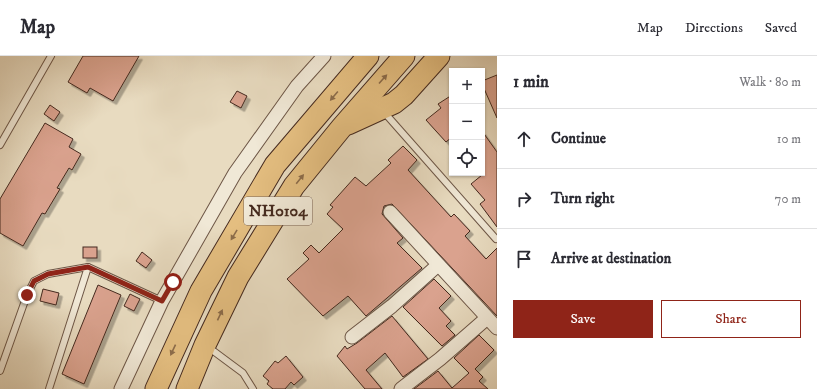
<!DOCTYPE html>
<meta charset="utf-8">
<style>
:root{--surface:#fff;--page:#f7f7f7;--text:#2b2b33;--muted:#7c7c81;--line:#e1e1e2;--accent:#8f2418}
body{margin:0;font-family:"IM FELL DW Pica",serif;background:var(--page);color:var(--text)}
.controls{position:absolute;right:12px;top:12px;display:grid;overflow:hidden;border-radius:0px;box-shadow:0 1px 3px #0004}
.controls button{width:36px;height:36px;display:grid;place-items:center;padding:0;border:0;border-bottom:1px solid var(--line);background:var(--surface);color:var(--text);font:20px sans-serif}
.stop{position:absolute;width:12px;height:12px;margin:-9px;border:3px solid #8f2418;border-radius:50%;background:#fff}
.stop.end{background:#8f2418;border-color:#fff;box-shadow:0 1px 4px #0008}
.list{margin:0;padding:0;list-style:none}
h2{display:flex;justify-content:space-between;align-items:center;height:52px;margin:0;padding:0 16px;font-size:17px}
h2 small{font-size:13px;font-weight:400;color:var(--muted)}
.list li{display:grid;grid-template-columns:26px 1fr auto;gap:12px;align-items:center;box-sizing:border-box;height:60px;padding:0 16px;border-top:1px solid var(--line)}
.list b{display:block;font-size:15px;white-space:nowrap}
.list em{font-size:13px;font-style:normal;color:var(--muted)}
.actions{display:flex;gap:8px;padding:12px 16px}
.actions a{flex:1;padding:9px 0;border:1px solid var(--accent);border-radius:0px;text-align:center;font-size:14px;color:var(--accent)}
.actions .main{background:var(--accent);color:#fff}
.icon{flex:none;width:22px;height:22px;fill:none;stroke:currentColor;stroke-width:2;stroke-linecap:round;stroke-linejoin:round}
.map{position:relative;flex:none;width:497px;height:333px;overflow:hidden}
header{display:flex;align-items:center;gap:24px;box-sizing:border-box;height:56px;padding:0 20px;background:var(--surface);border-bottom:1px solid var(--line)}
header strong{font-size:19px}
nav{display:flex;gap:22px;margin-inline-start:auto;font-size:14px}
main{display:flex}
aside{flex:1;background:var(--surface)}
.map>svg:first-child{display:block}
</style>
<header>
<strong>Map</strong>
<nav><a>Map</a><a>Directions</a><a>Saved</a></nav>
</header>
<main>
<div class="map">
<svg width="497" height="333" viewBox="0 0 497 333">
<defs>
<filter id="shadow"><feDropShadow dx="3.5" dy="3.5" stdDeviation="0" flood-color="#0004"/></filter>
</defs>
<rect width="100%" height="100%" fill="#e8dbc0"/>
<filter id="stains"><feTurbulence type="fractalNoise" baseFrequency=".005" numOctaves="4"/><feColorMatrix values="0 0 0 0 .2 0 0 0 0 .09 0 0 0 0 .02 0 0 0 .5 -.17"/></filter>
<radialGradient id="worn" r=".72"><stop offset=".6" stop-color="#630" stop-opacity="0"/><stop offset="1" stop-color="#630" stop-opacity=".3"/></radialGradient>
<!-- building -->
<g fill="#daa28e" stroke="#44291e" filter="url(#shadow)">
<path d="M83,0H139L113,45L90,32L87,37L68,26Z"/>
<path d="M497,19V62L482,28V25Z"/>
<path d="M237,35L247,40L241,52L230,46Z"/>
<path d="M452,39V81L446,86L426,64L441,52L438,48Z"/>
<path d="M50,49L60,56L54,65L44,58Z"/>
<path d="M45,67L73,83L69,91L81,98L72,114L69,112L57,132L60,133L45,158L42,157L23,190L0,177V143Z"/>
<path d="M482,75L497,96V171L480,148L485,144L471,128L482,119Z"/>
<path d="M403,90L417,104L408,114L451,161L454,158L470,175L465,180L486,203L497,192V260L392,148L384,150L382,158L403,182L397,187L422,212L366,260L348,240L323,260L287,223L309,203L303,197L311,189L319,197L343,173L327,158L333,151L330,149L355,121L366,130L391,107L388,104Z"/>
<rect x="83" y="191" width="14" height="11"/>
<path d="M142,196L152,204L146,212L136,205Z"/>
<path d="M434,223L451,240L439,252L451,265L446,270L455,279L442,290L403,251Z"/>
<path d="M98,229L121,239L84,328L62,318Z"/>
<path d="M43,233L59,237L56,249L40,245Z"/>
<path d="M130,238L140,243L134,255L124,250Z"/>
<path d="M392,260L428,303L403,321L385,297L366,314L382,333H365L337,300L345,290L347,293L357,287Z"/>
<path d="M479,279L494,294L475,313L483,321L479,325L488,333H414L438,315L452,332L469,317L454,302Z"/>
<path d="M286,300L303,321L294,329L291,326L285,333H273L267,328L269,325L263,320L275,305L278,307Z"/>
</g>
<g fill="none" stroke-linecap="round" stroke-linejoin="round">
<!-- service casing -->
<g stroke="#6d5646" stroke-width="8">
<g id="service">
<path d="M383,55L496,183"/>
<path d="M0,89L51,0"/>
<path d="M208,291L243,317L253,333"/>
<path d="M0,315L27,239L34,225L48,218L88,211L162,245"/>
<path d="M49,333L88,211"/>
</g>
</g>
<!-- minor casing -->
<g stroke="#6d5646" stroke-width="15">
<g id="minor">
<path d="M390,156L497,272"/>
<path d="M352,281L392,250L438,209"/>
<path d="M121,333L162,245L235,117L297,30L324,0"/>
<path d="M401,333L440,303L487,262"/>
</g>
</g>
<!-- trunk casing -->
<g stroke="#44291e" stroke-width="23">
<g id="trunk">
<path d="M348,68L394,47L404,39L439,0"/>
<path d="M156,333L201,235L275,109L368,0"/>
<path d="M187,333L205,289L238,221L294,130L342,71L404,0"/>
</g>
</g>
<!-- service -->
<use href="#service" stroke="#f0e8d6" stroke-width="6"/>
<!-- minor -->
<use href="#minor" stroke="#f0e8d6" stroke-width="13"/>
<!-- trunk -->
<use href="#trunk" stroke="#e4be80" stroke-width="21"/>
</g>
<!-- one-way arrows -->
<defs><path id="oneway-solid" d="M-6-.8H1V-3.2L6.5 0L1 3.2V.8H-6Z"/></defs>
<g fill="#8c6c4a">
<use href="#oneway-solid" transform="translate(383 23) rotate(-48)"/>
<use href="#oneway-solid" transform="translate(334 40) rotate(130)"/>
<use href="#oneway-solid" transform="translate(300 123) rotate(-51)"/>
<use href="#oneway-solid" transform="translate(234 179) rotate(121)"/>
<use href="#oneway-solid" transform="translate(220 259) rotate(-65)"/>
<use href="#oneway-solid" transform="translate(173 294) rotate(115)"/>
</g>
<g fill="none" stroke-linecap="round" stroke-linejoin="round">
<!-- route -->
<path stroke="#8f2418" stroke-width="5" d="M27,239L34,225L48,218L88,211L162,245L173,226"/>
</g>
<g text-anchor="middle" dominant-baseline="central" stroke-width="4" stroke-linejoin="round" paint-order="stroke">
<!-- shield labels -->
<rect fill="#f0e8d6" stroke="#786255" stroke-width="1" x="244" y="141" width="68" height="28" rx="3"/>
<g font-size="16" font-weight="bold" fill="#44291e">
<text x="278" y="155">NH0104</text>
</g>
</g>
<rect width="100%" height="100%" filter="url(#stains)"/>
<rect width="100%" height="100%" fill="url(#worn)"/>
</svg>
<div class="controls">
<button>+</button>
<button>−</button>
<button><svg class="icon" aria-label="locate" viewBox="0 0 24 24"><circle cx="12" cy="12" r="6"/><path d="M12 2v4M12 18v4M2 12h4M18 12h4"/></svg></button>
</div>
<div class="stop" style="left:173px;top:226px"></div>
<div class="stop end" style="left:27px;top:239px"></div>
</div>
<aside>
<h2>1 min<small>Walk · 80 m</small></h2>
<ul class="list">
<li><svg class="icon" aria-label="ahead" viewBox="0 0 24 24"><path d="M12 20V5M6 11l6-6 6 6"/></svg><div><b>Continue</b></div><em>10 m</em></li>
<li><svg class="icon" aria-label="right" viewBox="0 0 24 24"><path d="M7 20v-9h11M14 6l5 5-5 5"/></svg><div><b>Turn right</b></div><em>70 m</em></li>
<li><svg class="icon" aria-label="arrive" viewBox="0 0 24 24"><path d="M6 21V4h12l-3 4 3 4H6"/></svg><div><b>Arrive at destination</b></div></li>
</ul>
<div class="actions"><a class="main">Save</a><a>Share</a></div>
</aside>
</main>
